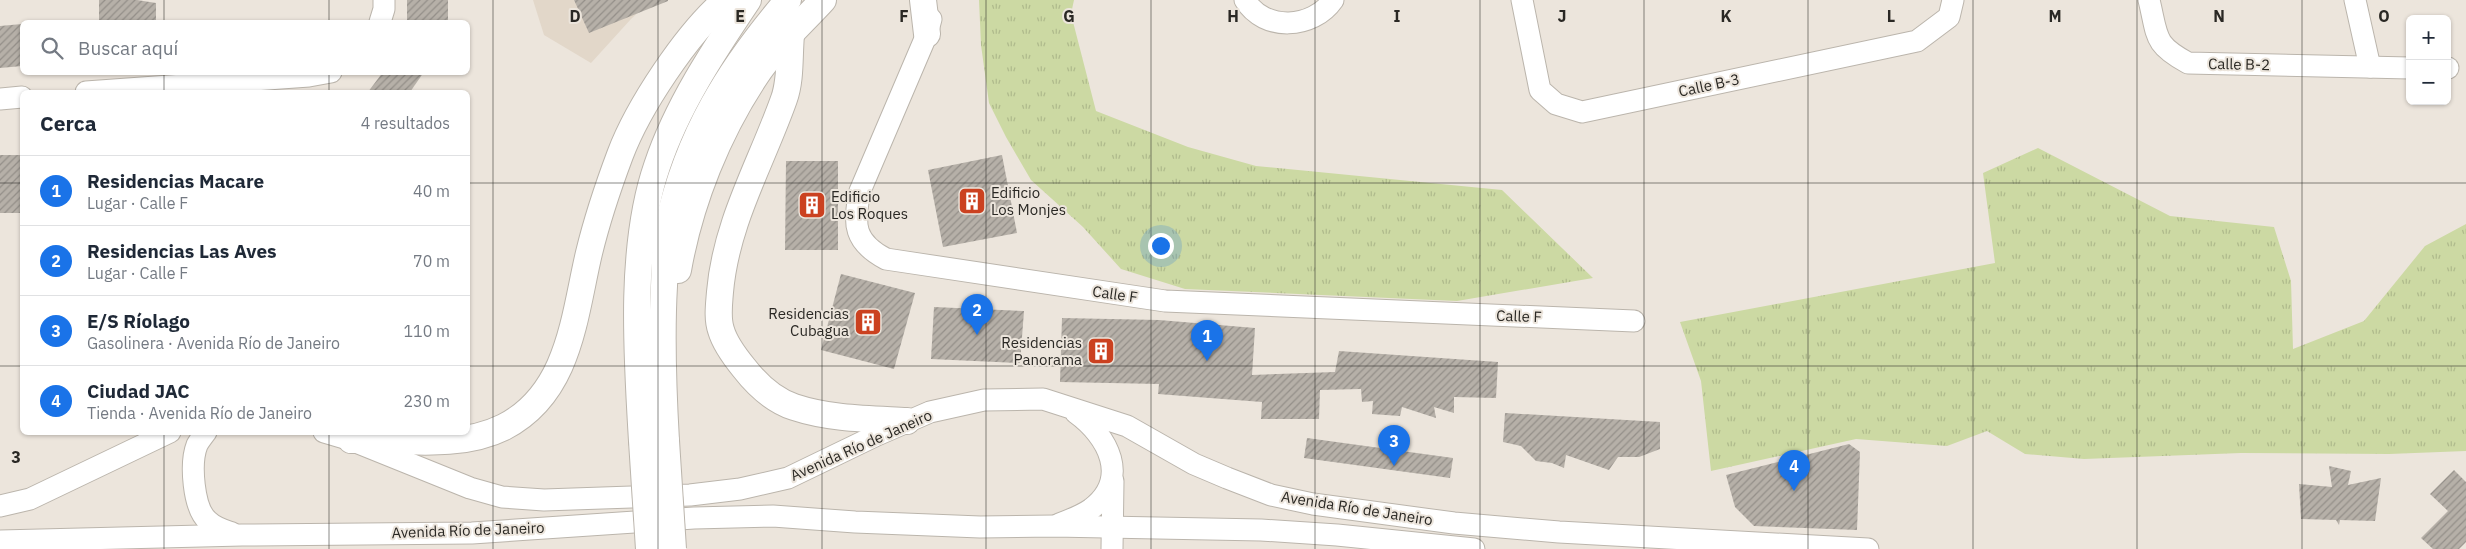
<!DOCTYPE html>
<html lang="es">
<meta charset="utf-8">
<style>
:root{--surface:#fff;--page:#f2f2f3;--text:#1f2937;--muted:#747a83;--line:#e0e1e3;--accent:#1a73e8}
body{margin:0;font-family:"IBM Plex Sans",sans-serif;background:var(--page);color:var(--text)}
.controls{position:absolute;right:15px;top:15px;display:grid;overflow:hidden;border-radius:8px;box-shadow:0 1px 4px #0004}
.controls button{width:45px;height:45px;display:grid;place-items:center;padding:0;border:0;border-bottom:1px solid var(--line);background:var(--surface);color:var(--text);font:25px sans-serif}
.you{position:absolute;left:1160px;top:245px;width:18px;height:18px;margin:-12px;border:4px solid #fff;border-radius:50%;background:#1a73e8;box-shadow:0 0 0 8px #1a73e833}
.badge{display:grid;place-items:center;width:32px;height:32px;border-radius:50%;background:var(--accent);color:#fff;font-size:16px;font-weight:700}
.pin{position:absolute;translate:-50% -41px;filter:drop-shadow(0 1px 2px #0008)}
.pin::after{content:'';position:absolute;top:26px;width:18px;height:15px;background:inherit;clip-path:polygon(0 0,100% 0,50% 100%)}
.list{margin:0;padding:0;list-style:none}
h2{display:flex;justify-content:space-between;align-items:center;height:65px;margin:0;padding:0 20px;font-size:21px}
h2 small{font-size:16px;font-weight:400;color:var(--muted)}
.list li{display:grid;grid-template-columns:32px 1fr auto;gap:15px;align-items:center;box-sizing:border-box;height:70px;padding:0 20px;border-top:1px solid var(--line)}
.list b{display:block;font-size:19px;white-space:nowrap}
.list p{margin:0;font-size:16px;white-space:nowrap;color:var(--muted)}
.list em{font-size:16px;font-style:normal;color:var(--muted)}
.icon{flex:none;width:28px;height:28px;fill:none;stroke:currentColor;stroke-width:2;stroke-linecap:round;stroke-linejoin:round}
.map{position:relative;flex:none;width:2466px;height:549px;overflow:hidden}
.search{position:absolute;background:var(--surface);box-shadow:0 1px 4px #0004;left:20px;top:20px;width:450px;height:55px;display:flex;align-items:center;gap:12px;box-sizing:border-box;padding:0 18px;border-radius:8px;color:var(--muted);font-size:19px}
.panel{position:absolute;background:var(--surface);box-shadow:0 1px 4px #0004;left:20px;top:90px;width:450px;height:345px;border-radius:8px}
.map>svg:first-child{display:block}
</style>
<div class="map">
<svg width="2466" height="549" viewBox="0 0 2466 549">
<defs>
<pattern id="grass-tufts" width="24" height="20" patternUnits="userSpaceOnUse" patternTransform="scale(1.25)"><rect width="24" height="20" fill="#ccd9a3"/><path d="M3 7l-1-3M5 7V3M7 7l1-3M15 17l-1-3M17 17v-4M19 17l1-3" fill="none" stroke="#afba8c"/></pattern>
<pattern id="building-hatch" width="6" height="6" patternUnits="userSpaceOnUse" patternTransform="scale(1.25)"><rect width="6" height="6" fill="#b6b0a8"/><path d="M-1 1l2-2M0 6l6-6M5 7l2-2" fill="none" stroke="#948f89"/></pattern>
</defs>
<rect width="100%" height="100%" fill="#ece5dc"/>
<!-- built -->
<path fill="#e2d7c9" d="M533,0H651L631,19L591,63L544,35Z"/>
<!-- grass -->
<g fill="url(#grass-tufts)">
<path d="M979,0H1074L1071,14L1096,111L1188,147L1256,166L1502,190L1593,278L1457,301L1185,289L1121,269L1083,227L1031,180L1006,137L989,103L981,45Z"/>
<path d="M2038,148L2170,216L2274,227L2291,281L2293,349L2364,321L2425,246L2466,224V451L2389,454L2241,453L2084,459L2025,454L1987,431L1947,446L1856,439L1711,471L1701,381L1680,322L1995,263L1983,173Z"/>
</g>
<!-- building -->
<g fill="url(#building-hatch)">
<path d="M99,0H137L156,3V22H99Z"/>
<rect x="407" y="0" width="41" height="22"/>
<path d="M574,0H668V1L589,33Z"/>
<path d="M22,24V66L0,68V26Z"/>
<path d="M383,72H424L410,92H368Z"/>
<rect x="0" y="155" width="22" height="58"/>
<path d="M1002,155L1017,233L943,247L928,170Z"/>
<path d="M786,161H838V250H785Z"/>
<path d="M841,274L915,293L894,369L821,350Z"/>
<path d="M934,307L1024,311L1020,363L931,359Z"/>
<path d="M1062,318L1159,320L1255,328L1252,375L1335,372L1339,351L1498,362L1496,398L1454,397V413L1434,407L1436,418L1402,407L1400,416L1372,414L1373,401L1362,402L1361,389L1320,390L1319,419H1261L1262,402L1158,394L1159,384L1060,382Z"/>
<path d="M1505,413L1660,422V449L1639,457H1618L1609,470L1566,455L1564,468L1552,463L1536,461L1521,446L1503,442Z"/>
<path d="M1307,438L1453,458L1450,478L1304,458Z"/>
<path d="M1849,444L1860,452L1857,530L1754,526L1735,507L1726,475Z"/>
<path d="M2329,466L2351,471L2348,485L2381,478L2375,521L2340,520L2339,525L2336,520L2301,519L2299,484L2332,487Z"/>
<path d="M2454,470L2466,482V542L2459,549H2433L2421,538L2448,511L2430,494Z"/>
</g>
<g fill="none" stroke-linecap="round" stroke-linejoin="round">
<!-- minor casing -->
<g stroke="#bbb5ac" stroke-width="23">
<g id="minor">
<path d="M1245,0C1264,32 1313,29 1333,0"/>
<path d="M1522,0L1540,90L1556,104L1582,112L1917,41L1949,17L1953,0"/>
<path d="M2149,0C2158,37 2153,44 2188,63L2410,68"/>
<path d="M2355,0L2370,67"/>
<path d="M931,19L927,34L860,191C853,225 854,242 886,259L1165,301L1634,321"/>
<path d="M380,22L384,9V0"/>
<path d="M2447,68H2448"/>
<path d="M86,92L309,76L331,72"/>
<path d="M0,99L22,97"/>
<path d="M206,432C203,436 199,441 197,445C190,463 193,508 208,521C215,528 223,530 232,533"/>
<path d="M324,432L351,440L470,488L502,497L544,500L690,495L740,489L788,478L877,435L930,412L984,400L1043,399L1127,426L1194,464L1227,478L1271,495L1313,504L1454,523L1559,532L1868,549"/>
<path d="M0,506L30,499L170,432"/>
<path d="M1059,524C1070,520 1081,516 1091,509C1131,479 1108,436 1076,413"/>
<path d="M0,541L242,535L472,533L694,518L773,516L855,522L980,527L1054,526L1261,530L1337,535L1474,549"/>
<path d="M1112,549L1113,481"/>
</g>
</g>
<!-- major casing -->
<g stroke="#bbb5ac" stroke-width="28">
<g id="major">
<path d="M923,0L927,34"/>
<path d="M791,35C789,56 791,80 784,99C761,164 726,222 720,292C719,305 717,318 721,330C725,344 735,357 744,368C758,386 773,400 794,407C830,419 869,419 907,421"/>
<path d="M678,270C690,202 718,132 757,74C774,48 802,23 823,0"/>
<path d="M351,440C400,439 458,450 504,427C570,393 574,316 589,253C597,220 608,187 620,155C638,107 687,33 726,0"/>
<path d="M642,441C637,357 629,247 657,166C677,106 713,52 748,0"/>
<path d="M666,441C663,389 661,338 664,286C665,266 664,245 668,225C688,135 729,69 788,0"/>
</g>
</g>
<!-- minor -->
<use href="#minor" stroke="#fff" stroke-width="21"/>
<!-- major -->
<use href="#major" stroke="#fff" stroke-width="26"/>
<!-- major-bridge casing -->
<g stroke="#bbb5ac" stroke-width="28" stroke-linecap="butt">
<g id="major-bridge">
<path d="M642,441L649,549"/>
<path d="M666,441L673,549"/>
</g>
</g>
<!-- major-bridge -->
<use href="#major-bridge" stroke="#fff" stroke-width="26"/>
</g>
<!-- grid -->
<path fill="none" stroke="#2a2824" stroke-width="1" stroke-opacity="0.55" d="M164,0V22M329,0V22M493,0V549M658,0V549M822,0V549M986,0V549M1151,0V549M1315,0V549M1480,0V549M1644,0V549M1808,0V549M1973,0V549M2137,0V549M2302,0V549M164,72V92M329,72V92M0,183H22M468,183H2466M0,366H22M468,366H2466M164,432V549M329,432V549"/>
<!-- icons -->
<defs>
<g id="building-square" transform="scale(1.4375)"><rect x="-9" y="-9" width="18" height="18" rx="4" fill="#cb4120" stroke="#ece5dc"/><path d="M-4-6H4V6H1V3H-1V6H-4ZM-2.5-4.3h1.7v1.8h-1.7ZM.8-4.3h1.7v1.8H.8ZM-2.5-1h1.7V.8h-1.7ZM.8-1h1.7V.8H.8Z" fill="#fff"/></g>
</defs>
<g fill-rule="evenodd">
<use href="#building-square" x="972" y="201"/>
<use href="#building-square" x="812" y="205"/>
<use href="#building-square" x="868" y="322"/>
<use href="#building-square" x="1101" y="351"/>
</g>
<g text-anchor="middle" dominant-baseline="central" stroke-width="4" stroke-linejoin="round" paint-order="stroke">
<!-- street labels -->
<g font-size="15" fill="#2a2824" stroke="#ece5dc">
<text transform="translate(2239 64) rotate(1)">Calle B-2</text>
<text transform="translate(1709 85) rotate(-12)">Calle B-3</text>
<text transform="translate(1115 294) rotate(8)">Calle F</text>
<text transform="translate(1519 316) rotate(2)">Calle F</text>
<text transform="translate(861 445) rotate(-24)">Avenida Río de Janeiro</text>
<text transform="translate(1357 508) rotate(9)">Avenida Río de Janeiro</text>
<text transform="translate(468 530) rotate(-2)">Avenida Río de Janeiro</text>
</g>
<!-- poi labels -->
<g font-size="15" fill="#2a2824" stroke="#ece5dc" text-anchor="start">
<text x="991" y="192">Edificio<tspan x="991" dy="17">Los Monjes</tspan></text>
<text x="831" y="196">Edificio<tspan x="831" dy="17">Los Roques</tspan></text>
<text x="849" y="313" text-anchor="end">Residencias<tspan x="849" dy="17">Cubagua</tspan></text>
<text x="1082" y="342" text-anchor="end">Residencias<tspan x="1082" dy="17">Panorama</tspan></text>
</g>
</g>
<g font-size="16" text-anchor="middle" font-weight="bold" fill="#2a2824" stroke="#ece5dc" stroke-width="4" stroke-linejoin="round" paint-order="stroke">
<text x="575" y="22">D</text>
<text x="740" y="22">E</text>
<text x="904" y="22">F</text>
<text x="1069" y="22">G</text>
<text x="1233" y="22">H</text>
<text x="1397" y="22">I</text>
<text x="1562" y="22">J</text>
<text x="1726" y="22">K</text>
<text x="1891" y="22">L</text>
<text x="2055" y="22">M</text>
<text x="2219" y="22">N</text>
<text x="2384" y="22">O</text>
<text x="16" y="463">3</text>
</g>
</svg>
<div class="controls">
<button>+</button>
<button>−</button>
</div>
<div class="you"></div>
<div class="pin badge" style="left:1207px;top:361px">1</div>
<div class="pin badge" style="left:977px;top:335px">2</div>
<div class="pin badge" style="left:1394px;top:466px">3</div>
<div class="pin badge" style="left:1794px;top:491px">4</div>
<div class="search"><svg class="icon" aria-label="search" viewBox="0 0 24 24"><circle cx="10" cy="10" r="6"/><path d="M15 15l6 6"/></svg>Buscar aquí</div>
<section class="panel">
<h2>Cerca<small>4 resultados</small></h2>
<ul class="list">
<li><span class="badge">1</span><div><b>Residencias Macare</b><p>Lugar · Calle F</p></div><em>40 m</em></li>
<li><span class="badge">2</span><div><b>Residencias Las Aves</b><p>Lugar · Calle F</p></div><em>70 m</em></li>
<li><span class="badge">3</span><div><b>E/S Ríolago</b><p>Gasolinera · Avenida Río de Janeiro</p></div><em>110 m</em></li>
<li><span class="badge">4</span><div><b>Ciudad JAC</b><p>Tienda · Avenida Río de Janeiro</p></div><em>230 m</em></li>
</ul>
</section>
</div>
